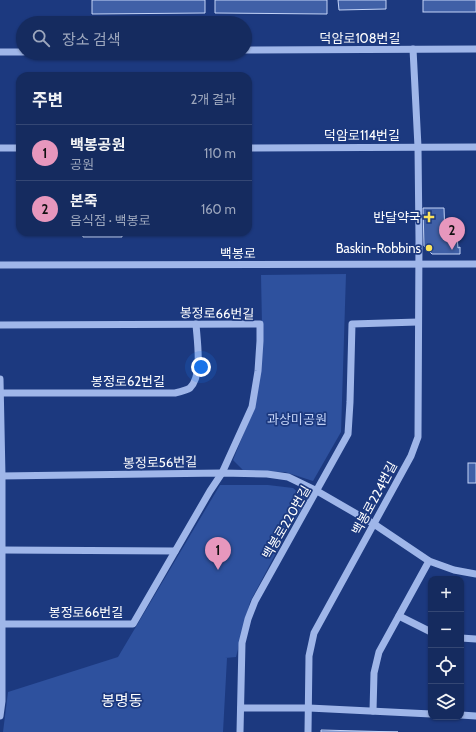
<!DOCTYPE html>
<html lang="ko">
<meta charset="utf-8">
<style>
:root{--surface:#152b5f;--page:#223768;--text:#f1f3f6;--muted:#9da7bd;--line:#344774;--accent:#e797bd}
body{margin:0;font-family:Cabin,"Noto Sans KR",sans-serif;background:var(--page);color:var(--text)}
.controls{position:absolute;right:12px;bottom:12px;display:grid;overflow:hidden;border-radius:8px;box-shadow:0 1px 3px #0004}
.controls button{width:36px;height:36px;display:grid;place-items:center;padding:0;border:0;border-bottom:1px solid var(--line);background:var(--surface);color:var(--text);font:20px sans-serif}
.you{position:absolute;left:201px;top:367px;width:14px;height:14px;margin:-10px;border:3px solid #fff;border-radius:50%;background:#1a73e8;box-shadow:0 0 0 6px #1a73e833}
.badge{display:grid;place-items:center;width:26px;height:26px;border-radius:50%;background:var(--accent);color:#111;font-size:13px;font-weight:700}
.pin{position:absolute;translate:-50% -33px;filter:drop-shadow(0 1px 2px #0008)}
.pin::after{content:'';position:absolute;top:21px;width:14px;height:12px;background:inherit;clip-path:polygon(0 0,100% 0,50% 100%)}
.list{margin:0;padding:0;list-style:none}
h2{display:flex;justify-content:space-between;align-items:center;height:52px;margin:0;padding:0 16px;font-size:17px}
h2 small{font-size:13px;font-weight:400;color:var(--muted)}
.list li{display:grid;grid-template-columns:26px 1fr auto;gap:12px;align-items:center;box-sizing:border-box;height:56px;padding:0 16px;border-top:1px solid var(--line)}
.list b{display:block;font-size:15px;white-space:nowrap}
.list p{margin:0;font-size:13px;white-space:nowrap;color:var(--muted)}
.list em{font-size:13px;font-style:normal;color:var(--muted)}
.icon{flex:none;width:22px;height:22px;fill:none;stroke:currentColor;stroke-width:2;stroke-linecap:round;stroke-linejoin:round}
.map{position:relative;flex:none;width:476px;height:732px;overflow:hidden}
.search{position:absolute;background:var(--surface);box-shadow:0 1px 3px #0004;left:16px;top:16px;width:236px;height:44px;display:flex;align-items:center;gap:10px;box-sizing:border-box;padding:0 14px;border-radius:22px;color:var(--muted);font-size:15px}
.panel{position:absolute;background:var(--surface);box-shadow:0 1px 3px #0004;left:16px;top:72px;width:236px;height:164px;border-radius:12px}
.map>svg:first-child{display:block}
</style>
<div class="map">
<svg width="476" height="732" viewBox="0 0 476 732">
<rect width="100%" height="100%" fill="#1c397f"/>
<!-- green -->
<g fill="#2e519e">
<path d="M346,274L341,432L313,481L285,472L244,471L233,460L254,408L262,325L261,275Z"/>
<path d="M220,485H268L293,488L307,500L284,538L250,602L236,657L225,658H227L223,732H3L8,692L118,657Z"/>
</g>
<!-- building -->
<g fill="#4060a7" stroke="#c3d3f7">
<path d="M92,0H205V13L92,14Z"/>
<path d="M215,0H327V14L215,13Z"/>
<path d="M338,0H386V9L339,10Z"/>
<rect x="423" y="0" width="53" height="12"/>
<path d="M423,208H444L445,236H457L458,248L460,247V254H432L424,246Z"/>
<path d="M82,232H122V237H83Z"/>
<rect x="468" y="463" width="8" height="20"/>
<path d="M321,730L398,732H321Z"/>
</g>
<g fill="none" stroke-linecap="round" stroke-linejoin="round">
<!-- minor -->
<g stroke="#9fb6e9" stroke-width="7">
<path d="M245,50L476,49"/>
<path d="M0,52H23"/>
<path d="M0,148H20"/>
<path d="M248,148L476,147"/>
<path d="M0,265L476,264"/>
<path d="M0,325L260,324V341L258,371L252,407L222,473L210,491L133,624H2"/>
<path d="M0,379L2,476V701L0,716"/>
<path d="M0,393H175C179,392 187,390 190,388C203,375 197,341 196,324"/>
<path d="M0,476L222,473L267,474L288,477L317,491L374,524L429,561L454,570L476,574"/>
<path d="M2,550L175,551"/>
<path d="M399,616L431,632"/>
<path d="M461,638L476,639"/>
<path d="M241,708H309L431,714"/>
<path d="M373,711L374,673L379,652L429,561"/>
<path d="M461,715L476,716"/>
<path d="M240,732L242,643L248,619L255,601L348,434L350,402L352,324L418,322"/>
<path d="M308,732L309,656L314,633L411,456L418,437L419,239L418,147L413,49"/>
</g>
</g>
<!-- markers -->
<g fill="#fae35c" stroke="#1c397f" stroke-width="1.5">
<path d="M427 211h4v4h4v4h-4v4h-4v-4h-4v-4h4z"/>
<circle cx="429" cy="248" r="4"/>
</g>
<g text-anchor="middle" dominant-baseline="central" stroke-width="3.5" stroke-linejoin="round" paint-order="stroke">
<!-- street labels -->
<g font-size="13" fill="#fff" stroke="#1c397f">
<text x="360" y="38">덕암로108번길</text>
<text x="362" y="135">덕암로114번길</text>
<text x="238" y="253">백봉로</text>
<text transform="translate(217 313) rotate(1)">봉정로66번길</text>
<text x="128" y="381">봉정로62번길</text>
<text transform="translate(160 462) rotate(-1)">봉정로56번길</text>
<text transform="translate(374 498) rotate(-62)">백봉로224번길</text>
<text transform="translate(286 522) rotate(-60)">백봉로220번길</text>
<text x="86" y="612">봉정로66번길</text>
</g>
<!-- poi labels -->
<g font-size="13" fill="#fff" stroke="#1c397f" text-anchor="end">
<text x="421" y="217">반달약국</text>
<text x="421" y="248">Baskin-Robbins</text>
</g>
<!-- park labels -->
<g font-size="13" fill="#c3d3f7" stroke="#1c397f">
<text x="297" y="419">과상미공원</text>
</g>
<!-- quarter labels -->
<g font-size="15" fill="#fff" stroke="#1c397f">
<text x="122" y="701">봉명동</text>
</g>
</g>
</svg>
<div class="controls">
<button>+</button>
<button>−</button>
<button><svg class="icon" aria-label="locate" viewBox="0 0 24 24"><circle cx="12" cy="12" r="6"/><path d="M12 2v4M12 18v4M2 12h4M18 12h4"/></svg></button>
<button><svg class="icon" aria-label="layers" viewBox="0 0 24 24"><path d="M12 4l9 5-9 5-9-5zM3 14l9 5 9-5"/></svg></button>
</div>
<div class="you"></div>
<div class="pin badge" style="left:218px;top:570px">1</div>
<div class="pin badge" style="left:452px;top:250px">2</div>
<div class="search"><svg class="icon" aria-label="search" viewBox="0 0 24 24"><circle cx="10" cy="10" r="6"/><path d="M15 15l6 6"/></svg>장소 검색</div>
<section class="panel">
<h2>주변<small>2개 결과</small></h2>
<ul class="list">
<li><span class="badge">1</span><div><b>백봉공원</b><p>공원</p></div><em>110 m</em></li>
<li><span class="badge">2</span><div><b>본죽</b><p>음식점 · 백봉로</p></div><em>160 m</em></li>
</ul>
</section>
</div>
